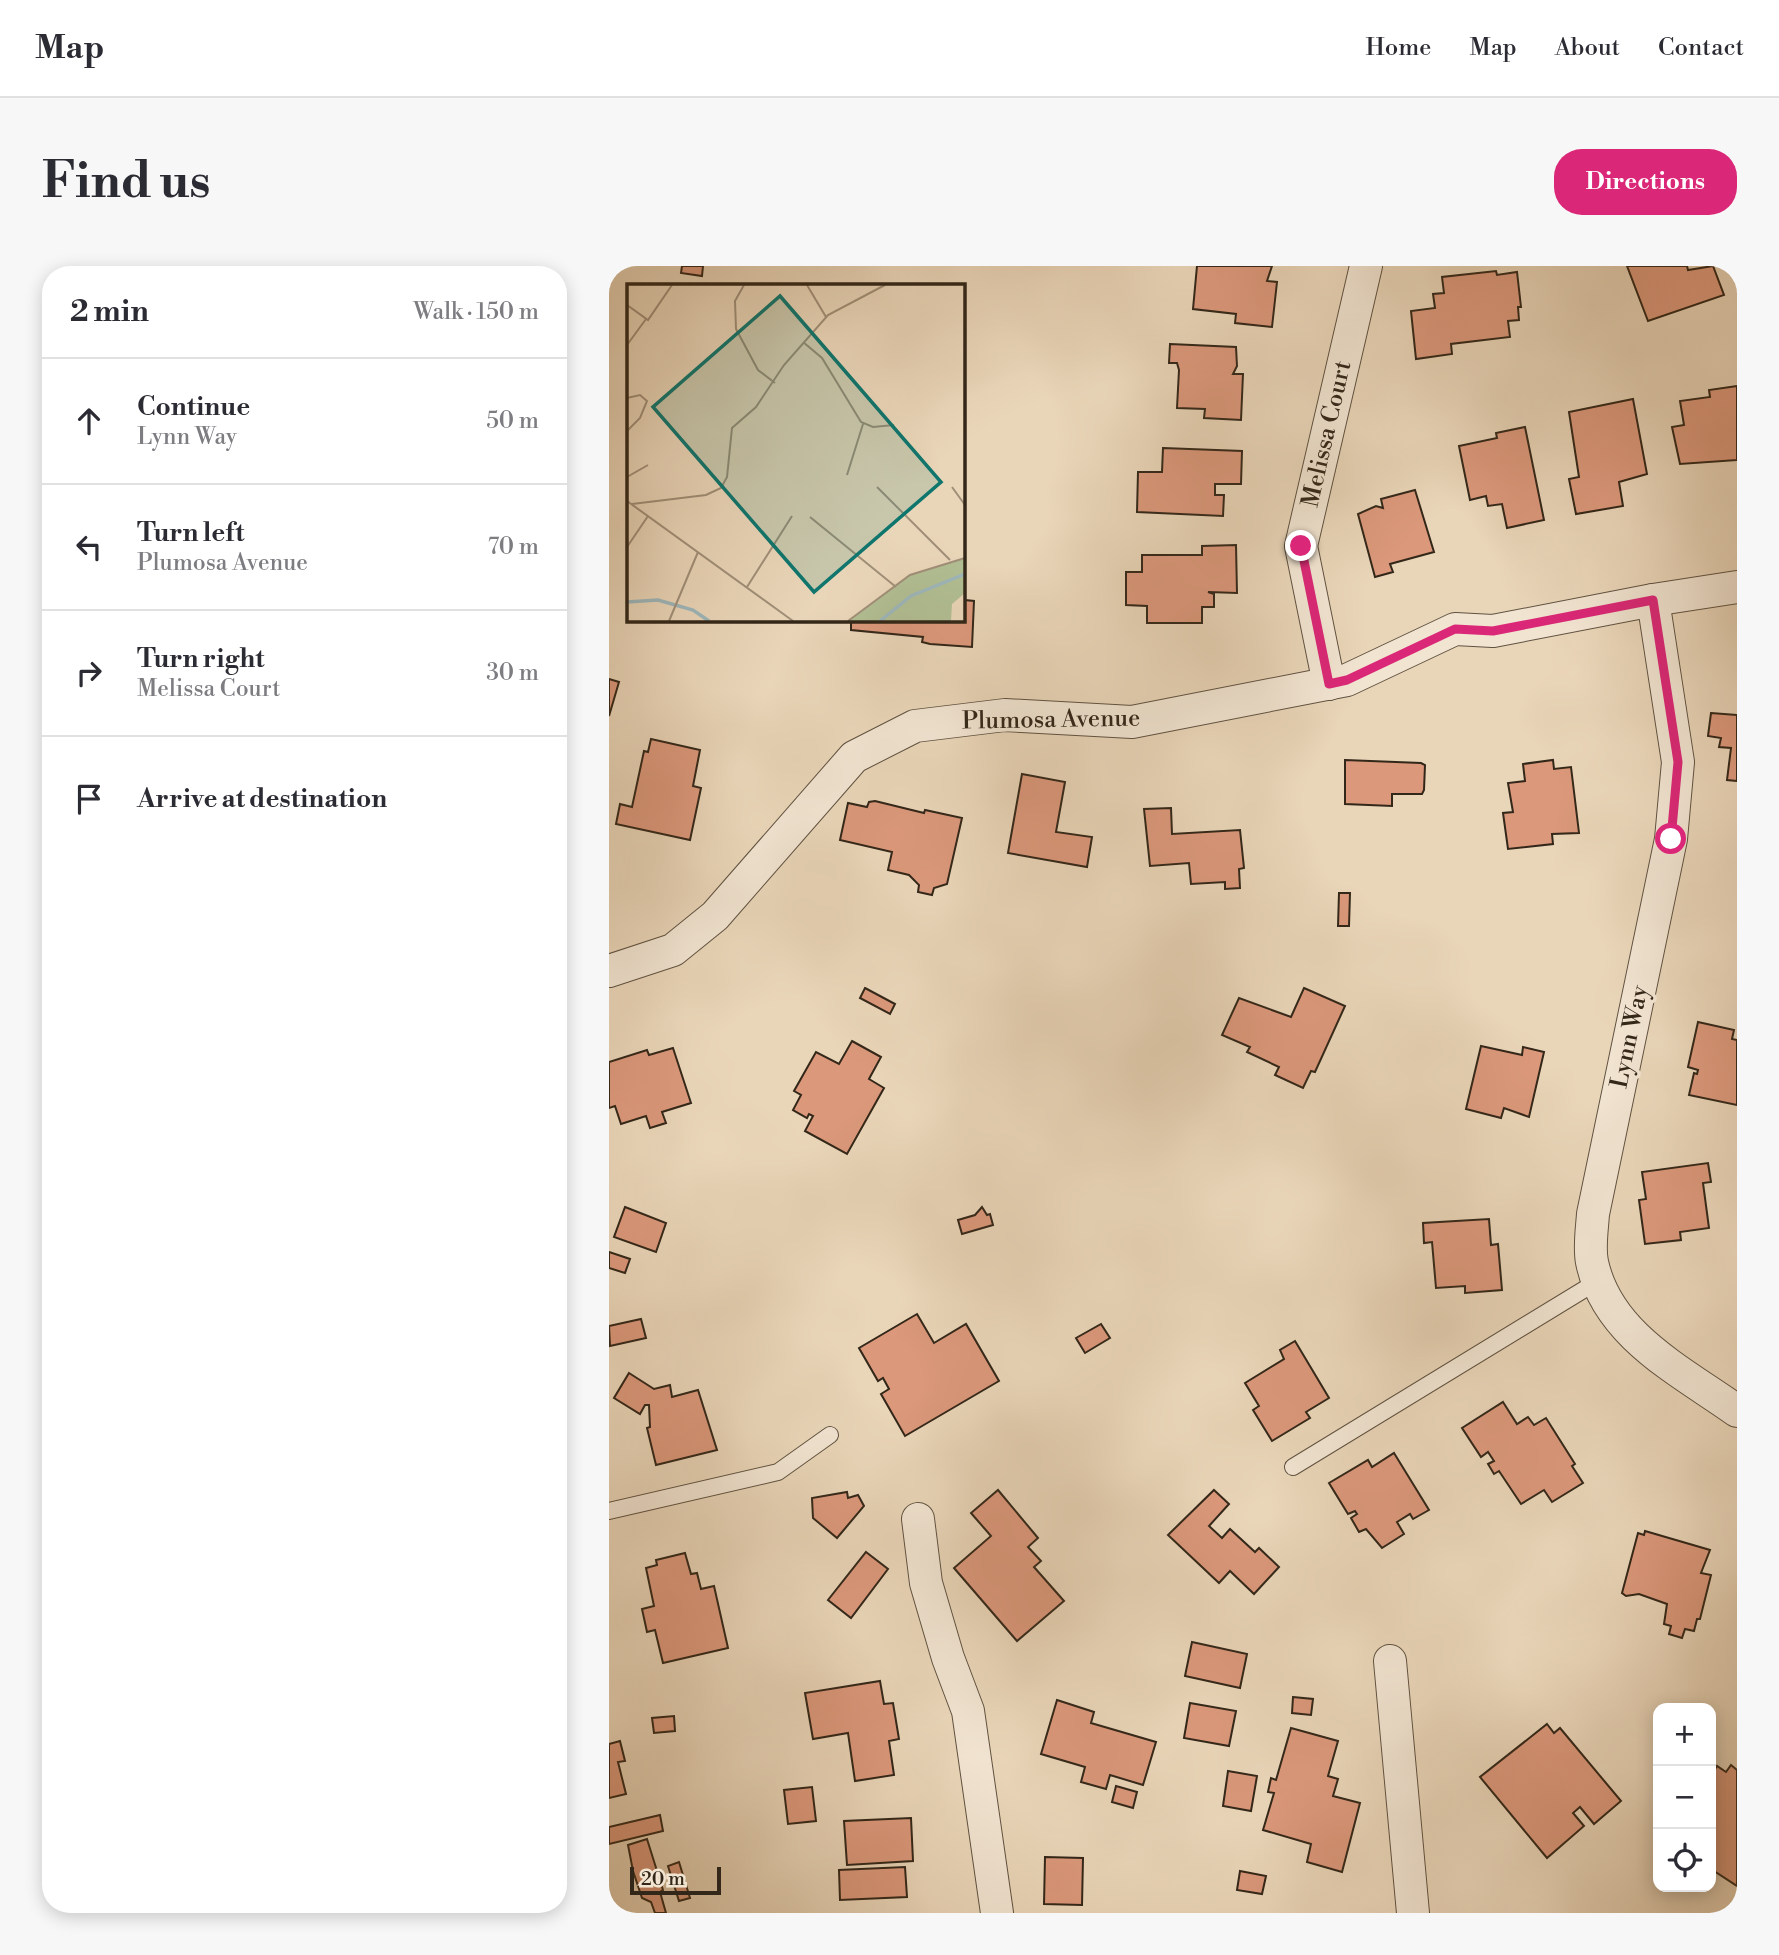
<!DOCTYPE html>
<meta charset="utf-8">
<style>
:root{--surface:#fff;--page:#f7f7f7;--text:#2b2b33;--muted:#7c7c81;--line:#e1e1e2;--accent:#db2777}
body{margin:0;font-family:"Libre Bodoni",serif;background:var(--page);color:var(--text)}
.controls{position:absolute;right:21px;bottom:21px;display:grid;overflow:hidden;border-radius:14px;box-shadow:0 4px 18px #0003}
.controls button{width:63px;height:63px;display:grid;place-items:center;padding:0;border:0;border-bottom:2px solid var(--line);background:var(--surface);color:var(--text);font:35px sans-serif}
.scale{position:absolute;left:21px;bottom:18px;width:91px;box-sizing:border-box;padding-left:7px;border:4px solid #332719;border-top:0;font-size:19px;line-height:24px;white-space:nowrap;color:#332719;-webkit-text-stroke:5px #f1e4d1;paint-order:stroke}
.stop{position:absolute;width:21px;height:21px;margin:-16px;border:5px solid #db2777;border-radius:50%;background:#fff}
.stop.end{background:#db2777;border-color:#fff;box-shadow:0 2px 7px #0008}
.list{margin:0;padding:0;list-style:none}
h2{display:flex;justify-content:space-between;align-items:center;height:91px;margin:0;padding:0 28px;font-size:30px}
h2 small{font-size:23px;font-weight:400;color:var(--muted)}
.list li{display:grid;grid-template-columns:46px 1fr auto;gap:21px;align-items:center;box-sizing:border-box;height:126px;padding:0 28px;border-top:2px solid var(--line)}
.list b{display:block;font-size:26px;white-space:nowrap}
.list p{margin:0;font-size:23px;white-space:nowrap;color:var(--muted)}
.list em{font-size:23px;font-style:normal;color:var(--muted)}
.icon{flex:none;width:38px;height:38px;fill:none;stroke:currentColor;stroke-width:2;stroke-linecap:round;stroke-linejoin:round}
.map{position:relative;flex:none;width:1128px;height:1647px;overflow:hidden;border-radius:28px}
header{display:flex;align-items:center;gap:42px;box-sizing:border-box;height:98px;padding:0 35px;background:var(--surface);border-bottom:2px solid var(--line)}
header strong{font-size:33px}
nav{display:flex;gap:38px;margin-inline-start:auto;font-size:24px}
.intro{display:flex;align-items:center;justify-content:space-between;box-sizing:border-box;height:168px;padding:0 42px}
h1{margin:0;font-size:49px}
.button{padding:18px 32px;border-radius:28px;background:var(--accent);color:#fff;font-size:24px;font-weight:700}
main{display:flex;gap:42px;padding:0 42px}
aside{flex:1;background:var(--surface);border-radius:28px;box-shadow:0 4px 18px #0003}
.map>svg:first-child{display:block}
</style>
<header>
<strong>Map</strong>
<nav><a>Home</a><a>Map</a><a>About</a><a>Contact</a></nav>
</header>
<div class="intro"><h1>Find us</h1><a class="button">Directions</a></div>
<main>
<aside>
<h2>2 min<small>Walk · 150 m</small></h2>
<ul class="list">
<li><svg class="icon" aria-label="ahead" viewBox="0 0 24 24"><path d="M12 20V5M6 11l6-6 6 6"/></svg><div><b>Continue</b><p>Lynn Way</p></div><em>50 m</em></li>
<li><svg class="icon" aria-label="left" viewBox="0 0 24 24"><path d="M17 20v-9H6M10 6l-5 5 5 5"/></svg><div><b>Turn left</b><p>Plumosa Avenue</p></div><em>70 m</em></li>
<li><svg class="icon" aria-label="right" viewBox="0 0 24 24"><path d="M7 20v-9h11M14 6l5 5-5 5"/></svg><div><b>Turn right</b><p>Melissa Court</p></div><em>30 m</em></li>
<li><svg class="icon" aria-label="arrive" viewBox="0 0 24 24"><path d="M6 21V4h12l-3 4 3 4H6"/></svg><div><b>Arrive at destination</b></div></li>
</ul>
</aside>
<div class="map">
<svg width="1128" height="1647" viewBox="0 0 1128 1647">
<rect width="100%" height="100%" fill="#e9d5b8"/>
<filter id="stains"><feTurbulence type="fractalNoise" baseFrequency=".00286" numOctaves="4"/><feColorMatrix values="0 0 0 0 .2 0 0 0 0 .09 0 0 0 0 .02 0 0 0 .5 -.17"/></filter>
<radialGradient id="worn" r=".72"><stop offset=".6" stop-color="#630" stop-opacity="0"/><stop offset="1" stop-color="#630" stop-opacity=".3"/></radialGradient>
<!-- building -->
<g fill="#db987b" stroke="#332719" stroke-width="2">
<path d="M73,0H94L93,10L72,7Z"/>
<path d="M588,0H663L658,15L668,16L663,61L626,57L627,48L584,43Z"/>
<path d="M1018,0H1078L1079,4L1104,0L1115,29L1039,55Z"/>
<path d="M887,5L888,9L908,6L912,41H909L910,54L899,55L901,71L842,78L843,88L807,93L802,45L826,42L824,28L835,27L833,11Z"/>
<path d="M561,78L627,81L628,100L624,108H634L632,154L595,152L596,143L568,142L570,104L568,97H560Z"/>
<path d="M1128,120V194L1071,198L1063,161L1075,159L1071,135L1101,131L1100,124Z"/>
<path d="M1024,133L1038,208L1010,216L1014,240L967,248L960,213L970,211L960,146Z"/>
<path d="M916,161L935,254L898,262L893,238L879,240L877,230L861,234L850,180L888,172L887,167Z"/>
<path d="M554,182L633,185L632,218H606V229H615L614,250L528,246L529,206H553Z"/>
<path d="M806,224L825,286L781,298L784,306L766,311L749,248L767,240L774,242L772,233Z"/>
<path d="M627,279L628,327L599,326L605,328V341H593V357H538V340L517,339V306H533V289H593V280Z"/>
<path d="M354,328L356,334L365,335L363,381L321,378L313,376L314,371L242,364V354H354Z"/>
<path d="M0,413L10,416L0,450Z"/>
<path d="M1102,447L1128,449V515L1118,514L1122,482L1110,481L1112,472L1099,470Z"/>
<path d="M42,473L91,484L84,520L92,522L81,574L7,558L11,538L23,541L35,485L39,486Z"/>
<path d="M736,494L812,497L816,499L815,524L813,528H783V540L736,538Z"/>
<path d="M944,494L945,503L962,501L970,567L943,568L944,578L899,583L894,547L904,546L899,517L916,515L914,498Z"/>
<path d="M413,508L456,516L447,566L483,571L478,601L399,587Z"/>
<path d="M266,535L315,547L316,544L353,552L338,618L325,622L323,629L309,626L310,619L300,609L279,604L283,586L231,574L239,537L258,541L260,536Z"/>
<path d="M562,542L563,568L631,564L635,602L630,603L631,622L616,623V616L582,618L580,597L541,600L535,543Z"/>
<path d="M730,627H741L740,660H729Z"/>
<path d="M256,722L286,738L281,748L251,732Z"/>
<path d="M695,722L736,740L706,806L702,805L694,822L666,809L670,801L638,786L641,781L613,769L630,732L682,751Z"/>
<path d="M1089,756L1125,764L1123,773L1128,774V839L1080,829L1085,807L1088,808L1089,804L1079,801Z"/>
<path d="M243,775L272,791L260,813L275,822L238,888L196,865L204,850L200,848L198,852L184,844L192,829L185,825L207,786L230,798Z"/>
<path d="M872,780L913,789L914,781L935,786L920,851L895,842L892,852L857,843Z"/>
<path d="M64,782L82,837L53,846L57,857L41,862L37,850L12,858L6,840L0,842V796L38,784L40,789Z"/>
<path d="M1099,897L1102,916L1094,917L1100,962L1071,966L1072,974L1036,978L1030,934L1037,933L1033,906Z"/>
<path d="M16,941L57,957L47,986L5,971Z"/>
<path d="M373,941L378,949L381,948L384,959L353,968L349,954L366,949Z"/>
<path d="M880,953L882,979L889,978L893,1024L856,1027V1020L827,1022L823,976L815,977L814,957Z"/>
<path d="M0,986L21,993L16,1007L0,1002Z"/>
<path d="M308,1048L325,1077L357,1058L390,1115L296,1170L272,1128L280,1123L274,1112L269,1115L250,1082Z"/>
<path d="M32,1053L37,1072L1,1080L0,1060Z"/>
<path d="M492,1058L501,1072L476,1087L467,1072Z"/>
<path d="M686,1075L720,1132L697,1146L701,1152L663,1175L644,1144L650,1140L636,1117L675,1093L671,1084Z"/>
<path d="M20,1107L45,1123L61,1119L63,1131L89,1124L108,1184L47,1199L38,1162L41,1161L40,1139H36L31,1148L5,1132Z"/>
<path d="M894,1136L908,1158L919,1151L925,1159L937,1152L966,1198L963,1200L974,1217L943,1236L935,1224L912,1238L890,1205L885,1208L879,1198L885,1195L879,1186L872,1191L853,1162Z"/>
<path d="M785,1187L820,1244L804,1253L801,1248L788,1256L795,1268L773,1282L757,1263L750,1266L742,1252L748,1248L746,1245L739,1248L720,1217L759,1194L763,1201Z"/>
<path d="M389,1224L429,1272L419,1281L432,1295L425,1301L455,1335L408,1375L345,1302L382,1270L362,1247Z"/>
<path d="M605,1224L620,1238L600,1260L613,1272L621,1263L646,1286L650,1282L670,1301L645,1328L621,1305L610,1317L559,1269Z"/>
<path d="M238,1226L239,1232L249,1229L255,1240L228,1272L204,1252L203,1232Z"/>
<path d="M1036,1265L1101,1284L1092,1307L1102,1309L1091,1353H1088L1085,1365L1076,1363L1073,1372L1060,1368L1062,1360L1055,1358L1058,1338L1030,1328L1017,1330L1013,1327L1029,1267L1035,1269Z"/>
<path d="M257,1286L279,1303L242,1352L219,1334Z"/>
<path d="M76,1287L82,1308L88,1307L92,1323L105,1320L119,1382L54,1397L46,1364L38,1366L33,1343L45,1340L37,1302L48,1299L47,1294Z"/>
<path d="M583,1376L638,1388L631,1422L576,1410Z"/>
<path d="M271,1415L275,1438L284,1437L290,1473L280,1475L285,1509L246,1515L239,1467L204,1473L196,1427Z"/>
<path d="M684,1431L704,1433L702,1449L683,1447Z"/>
<path d="M448,1434L485,1446L482,1457L547,1476L534,1519L501,1509L497,1523L472,1516L476,1501L432,1488Z"/>
<path d="M581,1437L627,1445L620,1480L575,1472Z"/>
<path d="M65,1450L66,1465L45,1467L43,1452Z"/>
<path d="M938,1458L945,1467L951,1462L1012,1535L985,1558L971,1541L964,1547L975,1560L938,1592L871,1511Z"/>
<path d="M682,1462L729,1475L719,1510L729,1513L724,1530L751,1537L733,1606L698,1596L702,1578L654,1564L665,1527L659,1526L662,1512L667,1514Z"/>
<path d="M11,1475L16,1495L9,1496L17,1528L0,1532V1478Z"/>
<path d="M1122,1499L1128,1504V1620L1102,1603V1509L1108,1500L1117,1506Z"/>
<path d="M619,1505L648,1510L642,1545L614,1540Z"/>
<path d="M507,1520L528,1526L524,1542L503,1536Z"/>
<path d="M203,1521L207,1555L179,1558L175,1524Z"/>
<path d="M51,1549L54,1565L0,1578V1561Z"/>
<path d="M302,1552L304,1595L238,1599L235,1555Z"/>
<path d="M38,1573L54,1624L51,1626L57,1647H46L42,1636L33,1632L24,1605L19,1579Z"/>
<path d="M436,1591L474,1592L473,1639L435,1638Z"/>
<path d="M70,1596L81,1632L70,1635L59,1600Z"/>
<path d="M296,1601L298,1631L231,1634L230,1604Z"/>
<path d="M631,1605L657,1610L653,1628L628,1624Z"/>
</g>
<g fill="none" stroke-linecap="round" stroke-linejoin="round">
<!-- lane casing -->
<g stroke="#605241" stroke-width="18">
<g id="lane">
<path d="M684,1201L989,1015"/>
<path d="M0,1245L169,1206L221,1169"/>
</g>
</g>
<!-- street casing -->
<g stroke="#605241" stroke-width="34">
<g id="street">
<path d="M1044,334L1069,496L1062,573L984,948C983,963 980,982 983,996C998,1069 1072,1105 1128,1145"/>
<path d="M720,418L692,280L757,0"/>
<path d="M0,705L64,684L106,650L245,491L306,460L396,449L523,456L738,414L846,363L884,365L1044,334L1128,321"/>
<path d="M309,1253L317,1317L339,1392L359,1445L388,1647"/>
<path d="M781,1395L804,1647"/>
</g>
</g>
<!-- lane -->
<use href="#lane" stroke="#f1e4d1" stroke-width="16"/>
<!-- street -->
<use href="#street" stroke="#f1e4d1" stroke-width="32"/>
</g>
<g fill="none" stroke-linecap="round" stroke-linejoin="round">
<!-- route -->
<path stroke="#db2777" stroke-width="9" d="M692,280L720,418L738,414L846,363L884,365L1044,334L1069,496L1062,573"/>
</g>
<g text-anchor="middle" dominant-baseline="central" stroke-width="7" stroke-linejoin="round" paint-order="stroke">
<!-- street labels -->
<g font-size="24" fill="#332719" stroke="#f1e4d1">
<text transform="translate(718 168) rotate(-77)">Melissa Court</text>
<text transform="translate(442 454) rotate(-1)">Plumosa Avenue</text>
<text transform="translate(1021 771) rotate(-78)">Lynn Way</text>
</g>
</g>
<!-- overview -->
<g transform="translate(18 18)">
<rect width="338" height="338" fill="#e9d5b8"/>
<path d="M338,274V309L325,320L324,337H221L283,291Z" fill="#b1be93"/>
<path fill="none" stroke="#9db6ba" stroke-width="3.5" d="M0,318L31,316L66,326L82,337M253,337L284,312L338,290"/>
<path fill="none" stroke="#a08f78" stroke-width="2" d="M117,1L108,17L109,45L131,86L148,99M180,1L199,33M0,21L21,36L45,1M176,58L195,74L234,138L246,143L267,141M0,61L19,35M0,114L13,111L20,117L13,134L0,147M220,191L236,140M0,193L21,181M250,203L323,276M325,203L338,221M0,217L166,337M5,220L79,211L94,204L100,193L105,144L129,123L157,81L201,31L258,1M183,233L269,303M0,263L21,232M120,303L165,232M42,337L71,268M221,337L283,291L338,274"/>
<path fill="#0f766e" fill-opacity="0.15" stroke="#0f766e" stroke-width="3.5" d="M153,12L314,198L187,308L26,123Z"/>
<rect width="338" height="338" fill="none" stroke="#332719" stroke-width="3.5"/>
</g>
<rect width="100%" height="100%" filter="url(#stains)"/>
<rect width="100%" height="100%" fill="url(#worn)"/>
</svg>
<div class="controls">
<button>+</button>
<button>−</button>
<button><svg class="icon" aria-label="locate" viewBox="0 0 24 24"><circle cx="12" cy="12" r="6"/><path d="M12 2v4M12 18v4M2 12h4M18 12h4"/></svg></button>
</div>
<div class="scale">20 m</div>
<div class="stop" style="left:1062px;top:573px"></div>
<div class="stop end" style="left:692px;top:280px"></div>
</div>
</main>
